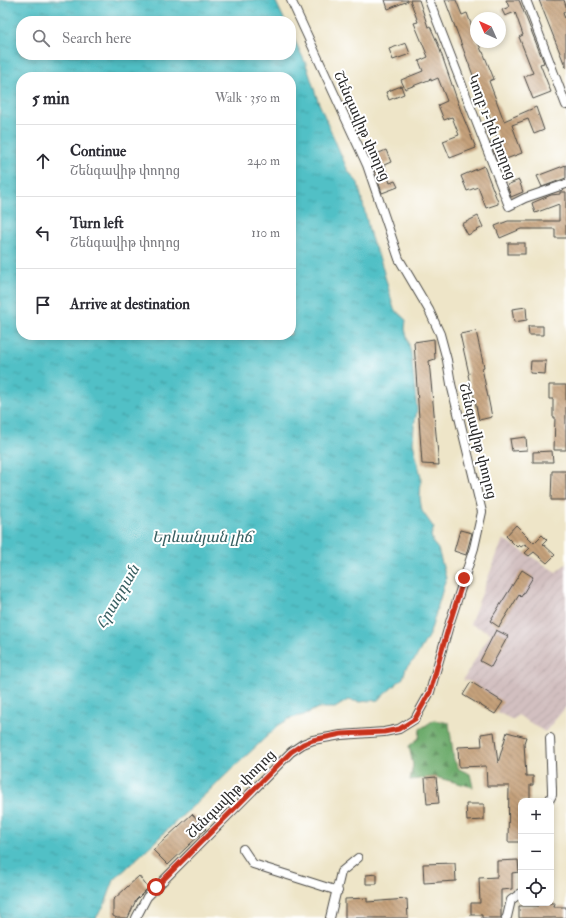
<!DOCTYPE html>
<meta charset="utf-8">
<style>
:root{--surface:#fff;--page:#f2f2f3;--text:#2b2b33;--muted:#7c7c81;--line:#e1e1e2}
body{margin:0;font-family:"IM FELL Double Pica","Noto Serif Armenian",serif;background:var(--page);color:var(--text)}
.controls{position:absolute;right:12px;bottom:12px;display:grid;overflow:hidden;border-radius:8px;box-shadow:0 2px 6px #0003}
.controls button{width:36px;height:36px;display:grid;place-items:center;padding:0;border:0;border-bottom:1px solid var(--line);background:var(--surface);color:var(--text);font:20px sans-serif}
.compass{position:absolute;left:470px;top:12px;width:36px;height:36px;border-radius:50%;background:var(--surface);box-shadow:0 2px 6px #0003;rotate:315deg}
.stop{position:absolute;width:12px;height:12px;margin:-9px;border:3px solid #c8321e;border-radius:50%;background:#fff}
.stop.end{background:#c8321e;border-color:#fff;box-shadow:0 1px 4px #0008}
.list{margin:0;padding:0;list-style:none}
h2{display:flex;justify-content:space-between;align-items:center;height:52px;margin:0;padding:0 16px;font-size:17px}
h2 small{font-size:13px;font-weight:400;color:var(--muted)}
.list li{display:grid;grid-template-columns:26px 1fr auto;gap:12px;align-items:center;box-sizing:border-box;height:72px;padding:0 16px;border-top:1px solid var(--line)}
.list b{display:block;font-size:15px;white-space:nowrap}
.list p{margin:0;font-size:13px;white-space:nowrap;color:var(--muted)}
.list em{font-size:13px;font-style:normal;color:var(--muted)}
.icon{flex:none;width:22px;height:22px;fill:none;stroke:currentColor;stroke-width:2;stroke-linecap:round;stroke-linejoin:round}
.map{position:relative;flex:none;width:566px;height:918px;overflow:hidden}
.search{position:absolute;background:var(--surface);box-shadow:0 2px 6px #0003;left:16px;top:16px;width:280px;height:44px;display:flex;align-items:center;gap:10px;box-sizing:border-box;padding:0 14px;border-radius:16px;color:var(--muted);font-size:15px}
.panel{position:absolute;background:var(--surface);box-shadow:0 2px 6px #0003;left:16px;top:72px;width:280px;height:268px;border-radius:16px}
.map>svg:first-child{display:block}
</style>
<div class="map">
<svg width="566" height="918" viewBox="0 0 566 918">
<defs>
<pattern id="industrial-furrows" width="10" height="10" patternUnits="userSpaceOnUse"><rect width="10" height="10" fill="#d2bfc0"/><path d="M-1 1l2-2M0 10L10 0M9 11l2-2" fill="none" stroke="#b4a4a5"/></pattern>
<pattern id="forest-firs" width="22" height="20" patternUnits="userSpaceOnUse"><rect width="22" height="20" fill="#6dab6c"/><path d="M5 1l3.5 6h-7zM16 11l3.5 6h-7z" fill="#5a8b59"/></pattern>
<pattern id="water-ripples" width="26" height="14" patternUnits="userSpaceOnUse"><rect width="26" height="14" fill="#51c0c6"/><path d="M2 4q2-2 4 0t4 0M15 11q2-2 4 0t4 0" fill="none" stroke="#439ca1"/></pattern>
<pattern id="building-back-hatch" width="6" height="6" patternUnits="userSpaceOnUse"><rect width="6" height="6" fill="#c5a17b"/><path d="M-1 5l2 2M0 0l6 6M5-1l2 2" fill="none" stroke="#a08365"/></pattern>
</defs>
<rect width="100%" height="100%" fill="#fff"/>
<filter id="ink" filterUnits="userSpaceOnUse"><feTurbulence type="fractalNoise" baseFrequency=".025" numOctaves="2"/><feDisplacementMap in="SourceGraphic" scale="8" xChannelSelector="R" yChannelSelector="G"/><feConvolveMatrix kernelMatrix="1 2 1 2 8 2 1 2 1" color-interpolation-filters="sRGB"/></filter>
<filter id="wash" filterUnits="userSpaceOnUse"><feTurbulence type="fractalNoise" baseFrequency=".012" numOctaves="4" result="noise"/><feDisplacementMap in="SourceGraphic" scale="16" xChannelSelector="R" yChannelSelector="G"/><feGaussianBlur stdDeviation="0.9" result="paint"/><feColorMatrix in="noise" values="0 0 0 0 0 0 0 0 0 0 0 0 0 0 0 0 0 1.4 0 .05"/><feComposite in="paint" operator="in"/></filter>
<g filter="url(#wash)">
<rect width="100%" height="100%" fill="#eee5c8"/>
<!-- industrial -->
<path fill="url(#industrial-furrows)" d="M503,539L556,572L566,564V707L545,732L518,715L513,720L497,712L502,702L471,682L463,680L491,633L470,624Z"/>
<!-- forest -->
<path fill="url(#forest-firs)" stroke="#4c6b4c" d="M434,720L449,723L454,760L459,769L470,774L473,787L435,777L410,780L413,765L409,746L419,738L420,729Z"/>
<!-- water -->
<path fill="url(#water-ripples)" stroke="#3e7678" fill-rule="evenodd" d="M0,0H275L285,21H21V55H291V33L306,64L318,101L348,171L358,183L371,238L381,262L394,309L406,320L405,329L411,353L417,410L414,426L413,443L421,477L420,499L422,511L434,528L431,535L433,543L438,549L446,578L430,633L415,659L406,668L403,678L378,700L360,702L348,700L335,708H318L304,715L291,718L279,725L114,880L105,904L96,918H0ZM21,77H291V335H21Z"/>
<g id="blocks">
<!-- building -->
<g fill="url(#building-back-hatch)">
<path d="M385,0H408V1L388,9Z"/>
<path d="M410,0H419L428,27L430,26L438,44L462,114L476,148L450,158L443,141L459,135L452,117L444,120L438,105L447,101L438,78L431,81V79L405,89L401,80L423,71L419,61L428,57L414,23L418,22Z"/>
<path d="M445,0H456L462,15L467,13L476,38V42H478L482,52H483L494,79L489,81L504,121L536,107L544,130L534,134L528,119L512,125L522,153L498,162L490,143L498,140L493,125L477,86Z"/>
<path d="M506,0H519L544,63L540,64L551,92L533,99L524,76L533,73L519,37L523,35L515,12L505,16L502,10L509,7Z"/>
<path d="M539,0H564L566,6V11L563,13L566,21V68Z"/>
<path d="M406,43L410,54L393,60L389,49Z"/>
<path d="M401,86L404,94L389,100L386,92Z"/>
<path d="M386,150L391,162L384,165L390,183L395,181L398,187L382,193L370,157Z"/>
<path d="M566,165V178L542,187L537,176Z"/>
<path d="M484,166L498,202V204L486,208L478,187L467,191L461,176Z"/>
<path d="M519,180L523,192L511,197L507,185Z"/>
<path d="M560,192H566V238H555V229H521L500,238L495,226L508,221H559V204L535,213L532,203L551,195L560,194Z"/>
<path d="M478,216L483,227L468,235L462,224Z"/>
<rect x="508" y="243" width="17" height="11"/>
<path d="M526,307L527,320L514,322L512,309Z"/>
<path d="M528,326H543V335H529Z"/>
<path d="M476,331L484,367L482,368L492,417L479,420L473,392H472L468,375L469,374L460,334Z"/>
<path d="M434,339L435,359L429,361L439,465L422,464L414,342Z"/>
<path d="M531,361H546L545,374L530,373Z"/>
<path d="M549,385H566V450H554L555,417H553V399H549Z"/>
<path d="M526,437L527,450L512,451L510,439Z"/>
<path d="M552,451L553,462H533V452Z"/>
<path d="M552,471H566V500H551Z"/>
<path d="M516,525L534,543L542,535L547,540L543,544L555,555L547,563L534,552L529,556L525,553L530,548L525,544L521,547L519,545L517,547L506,536Z"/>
<path d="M460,530L472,533L466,555L454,551Z"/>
<path d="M522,570L533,577L521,597L519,595L499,627L490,621Z"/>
<path d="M496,630L508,636L491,667L480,661Z"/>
<path d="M471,682L503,702L495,714L463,695Z"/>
<path d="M494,732L498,763L507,732L526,737L524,743L526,776H533V785H530V801H521V842H508L509,786H487L486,766L459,767L458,747L482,746L481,734Z"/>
<path d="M436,777L439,803L427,804L425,778Z"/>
<path d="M466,804H484V820L467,821Z"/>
<path d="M192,814L206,829L168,865L153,850Z"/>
<path d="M518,860L519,872L512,873V889L501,890V918H482V915H471V903H480L479,878L497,877V861Z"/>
<path d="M455,863L456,881L424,883L423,864Z"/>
<path d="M377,874V884H366V875Z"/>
<path d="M139,876L148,888L136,900L128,918H117L113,916V900Z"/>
<path d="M367,898V902L407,899L408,918H345V899Z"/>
<path d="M538,903H555L554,907H566V918H519V906H538Z"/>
</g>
</g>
</g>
<g filter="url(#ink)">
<use href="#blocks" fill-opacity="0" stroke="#484743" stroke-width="1"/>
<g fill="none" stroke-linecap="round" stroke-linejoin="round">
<!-- street casing -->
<g stroke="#484743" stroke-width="10">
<g id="street">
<path d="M429,0L509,206L525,198L566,184"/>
<path d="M526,0L566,105"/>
<path d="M549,801L552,795V789L550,738"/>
<path d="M243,849L253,864L338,891"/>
<path d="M136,918L147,897L291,752L303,744L313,740L341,735L384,732L399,729L415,719L430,692L450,622L474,548L482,512L451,384L447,360L440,334L429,310L399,259L367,165L291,0"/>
<path d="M330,918L341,872L358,858"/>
<path d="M506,918L507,917L511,900L521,893"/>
</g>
</g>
<!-- street -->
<use href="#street" stroke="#fff" stroke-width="8"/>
</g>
</g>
<g fill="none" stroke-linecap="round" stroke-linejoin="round" filter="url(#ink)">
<!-- route -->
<path stroke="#c8321e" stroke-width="5" d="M156,887L291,752L303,744L313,740L341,734L384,732L399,729L415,719L430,692L450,622L464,578"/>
</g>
<g text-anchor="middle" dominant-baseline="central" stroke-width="4" stroke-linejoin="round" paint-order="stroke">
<!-- street labels -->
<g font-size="14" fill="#2b2b2b" stroke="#fff">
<text transform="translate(362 126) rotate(66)">Շենգավիթ փողոց</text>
<text transform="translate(492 127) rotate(69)">Կողբ 1-ին փողոց</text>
<text transform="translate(478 441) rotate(76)">Շենգավիթ փողոց</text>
<text transform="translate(231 794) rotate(-45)">Շենգավիթ փողոց</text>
</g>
<!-- water labels -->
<g font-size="15" font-style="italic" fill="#385f61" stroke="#fff">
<text x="202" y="537">Երևանյան լիճ</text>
<text transform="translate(118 597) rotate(-60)">Հրազդան</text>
</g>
</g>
</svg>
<div class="controls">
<button>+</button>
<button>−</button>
<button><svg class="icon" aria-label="locate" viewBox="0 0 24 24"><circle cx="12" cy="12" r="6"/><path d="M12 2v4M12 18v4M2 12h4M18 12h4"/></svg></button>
</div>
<svg class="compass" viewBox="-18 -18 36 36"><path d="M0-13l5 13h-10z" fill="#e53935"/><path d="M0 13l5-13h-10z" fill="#7c7c81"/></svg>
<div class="stop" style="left:156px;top:887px"></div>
<div class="stop end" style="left:464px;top:578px"></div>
<div class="search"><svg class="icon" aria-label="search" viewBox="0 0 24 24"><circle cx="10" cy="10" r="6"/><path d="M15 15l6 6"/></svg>Search here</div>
<section class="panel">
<h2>5 min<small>Walk · 350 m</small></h2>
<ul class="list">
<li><svg class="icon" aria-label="ahead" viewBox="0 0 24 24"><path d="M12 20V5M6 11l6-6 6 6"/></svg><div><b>Continue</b><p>Շենգավիթ փողոց</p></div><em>240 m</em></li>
<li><svg class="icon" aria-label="left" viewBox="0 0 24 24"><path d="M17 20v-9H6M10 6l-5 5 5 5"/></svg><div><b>Turn left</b><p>Շենգավիթ փողոց</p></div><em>110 m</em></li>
<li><svg class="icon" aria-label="arrive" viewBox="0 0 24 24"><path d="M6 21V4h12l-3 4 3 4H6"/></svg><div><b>Arrive at destination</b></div></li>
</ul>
</section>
</div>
